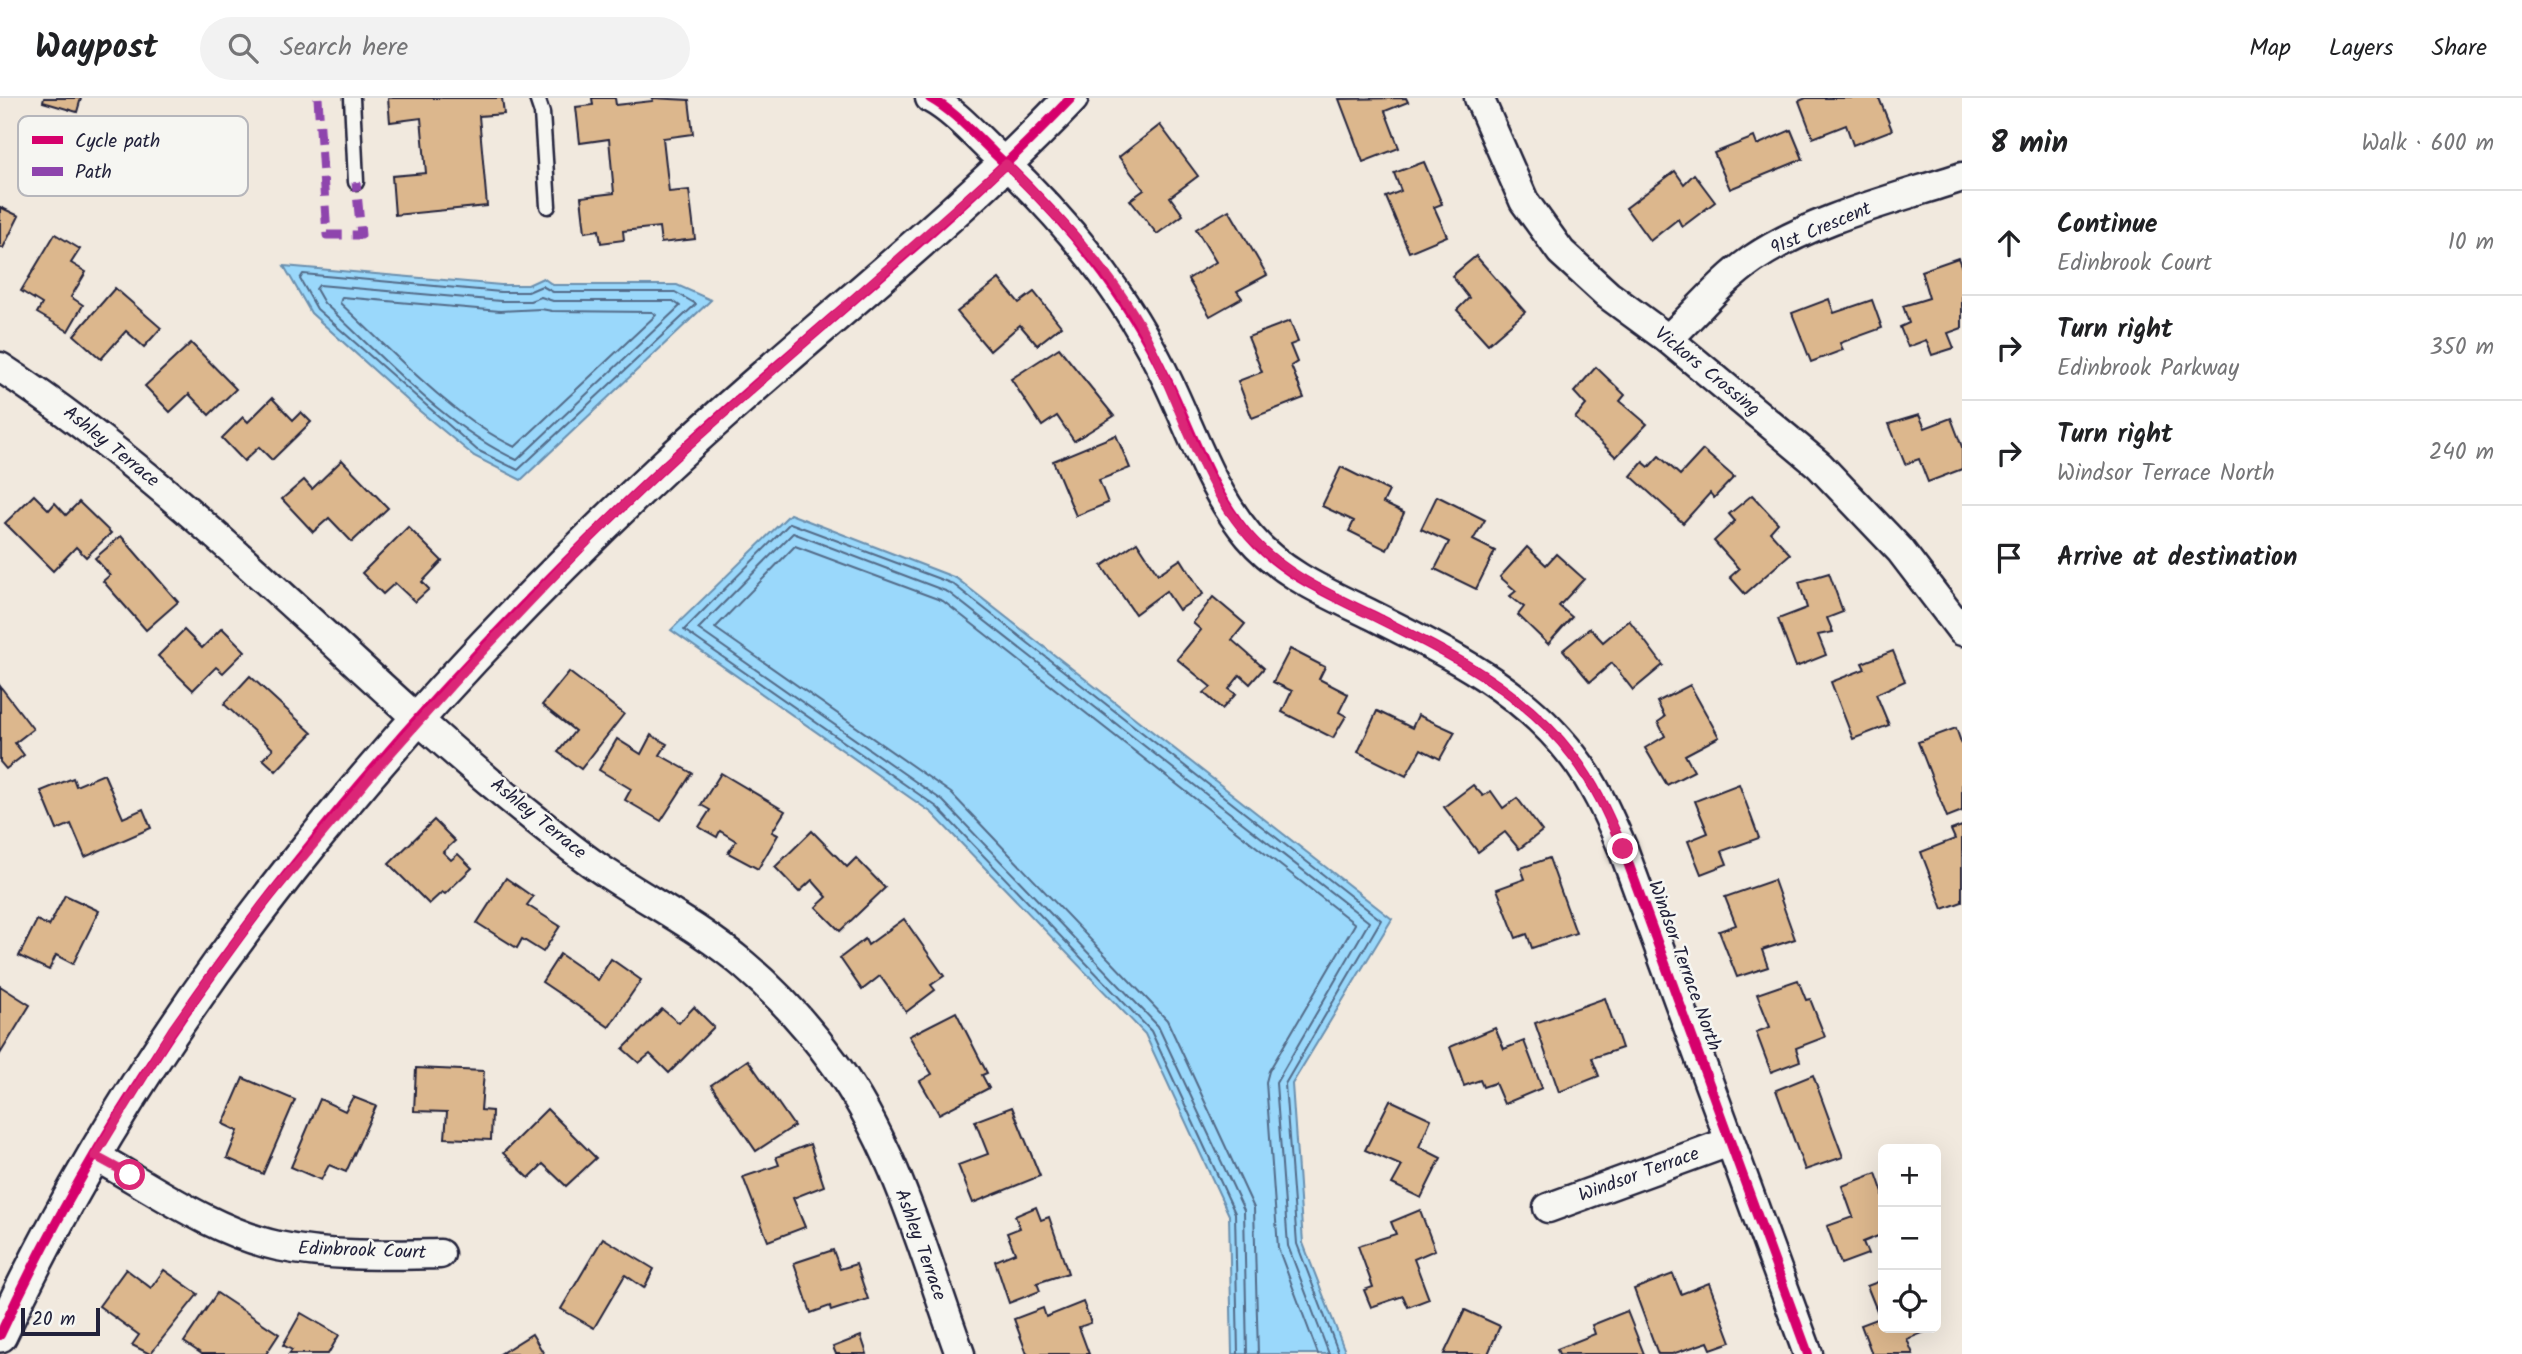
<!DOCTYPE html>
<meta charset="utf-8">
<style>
:root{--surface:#fff;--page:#f2f2f2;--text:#202124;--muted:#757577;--line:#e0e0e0}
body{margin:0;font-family:Kalam,sans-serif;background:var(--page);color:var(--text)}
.controls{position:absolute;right:21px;bottom:21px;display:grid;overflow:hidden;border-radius:10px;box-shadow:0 7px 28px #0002}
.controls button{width:63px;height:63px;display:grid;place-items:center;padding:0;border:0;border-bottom:2px solid var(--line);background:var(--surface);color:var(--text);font:35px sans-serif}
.scale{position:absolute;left:21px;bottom:18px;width:79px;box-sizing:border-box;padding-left:7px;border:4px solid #22223b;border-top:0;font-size:19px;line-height:24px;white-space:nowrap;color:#22223b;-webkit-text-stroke:5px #f6f6f2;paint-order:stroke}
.stop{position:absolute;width:21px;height:21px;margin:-16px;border:5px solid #db2777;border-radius:50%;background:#fff}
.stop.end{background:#db2777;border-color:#fff;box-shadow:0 2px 7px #0008}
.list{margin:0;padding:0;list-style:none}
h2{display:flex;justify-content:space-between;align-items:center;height:91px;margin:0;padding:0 28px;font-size:30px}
h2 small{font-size:23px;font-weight:400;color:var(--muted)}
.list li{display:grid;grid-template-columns:46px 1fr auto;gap:21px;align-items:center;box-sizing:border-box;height:105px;padding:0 28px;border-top:2px solid var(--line)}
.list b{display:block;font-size:26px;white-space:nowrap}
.list p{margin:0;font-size:23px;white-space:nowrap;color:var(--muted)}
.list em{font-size:23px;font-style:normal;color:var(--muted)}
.icon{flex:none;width:38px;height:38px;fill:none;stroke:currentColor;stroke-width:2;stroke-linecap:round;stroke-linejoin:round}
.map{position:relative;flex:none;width:1962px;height:1256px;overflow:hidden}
header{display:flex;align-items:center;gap:42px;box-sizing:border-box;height:98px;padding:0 35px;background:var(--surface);border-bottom:2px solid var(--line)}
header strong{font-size:33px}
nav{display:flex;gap:38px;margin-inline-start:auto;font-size:24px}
.search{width:490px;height:63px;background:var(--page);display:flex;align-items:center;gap:18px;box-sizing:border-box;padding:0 24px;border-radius:38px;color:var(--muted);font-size:26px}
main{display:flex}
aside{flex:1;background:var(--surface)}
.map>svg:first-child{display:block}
</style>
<header>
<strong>Waypost</strong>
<div class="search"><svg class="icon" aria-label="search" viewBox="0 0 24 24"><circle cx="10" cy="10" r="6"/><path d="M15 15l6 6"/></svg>Search here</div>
<nav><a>Map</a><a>Layers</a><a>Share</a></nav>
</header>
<main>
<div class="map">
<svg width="1962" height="1256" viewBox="0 0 1962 1256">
<rect width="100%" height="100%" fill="#f1e9de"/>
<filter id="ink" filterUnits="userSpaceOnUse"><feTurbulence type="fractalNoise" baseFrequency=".0143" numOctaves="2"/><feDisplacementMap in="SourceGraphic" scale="14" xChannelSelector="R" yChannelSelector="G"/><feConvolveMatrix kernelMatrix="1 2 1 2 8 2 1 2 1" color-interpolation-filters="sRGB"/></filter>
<g filter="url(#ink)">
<!-- water -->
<g fill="#9ad8fb" stroke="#6a8fae" stroke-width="2">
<path d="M284,168L501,187H528L543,180L553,187H677L711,202L521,382L474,358L416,310L311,215Z"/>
<path d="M790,416L956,480L1392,821L1292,986L1303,1145L1346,1256H1232L1229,1117L1145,936L932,715L671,532Z"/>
</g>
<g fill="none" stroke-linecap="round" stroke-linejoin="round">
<!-- shore -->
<g stroke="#526b88" stroke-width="2">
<path d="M303,176L501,194H528L542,188L553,194H675L696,206L518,372L477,352L317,211L300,181Z"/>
<path d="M319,187L501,203H530L541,199L553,203H673L680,208L517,362C446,330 382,258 324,205L316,191Z"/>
<path d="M342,199L500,213L541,211L552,213L652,214L656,217L515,349C454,321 390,251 340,205Z"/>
<path d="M1238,1256L1235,1115L1151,933L937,709L684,532L790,425L953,486L1381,822L1285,986L1297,1146L1339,1256"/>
<path d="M1247,1256L1244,1112L1158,928L943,703L698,531L793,435L948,494L1369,824L1276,985L1288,1148L1329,1256"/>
<path d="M1258,1256L1254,1110L1167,922L951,695L715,530L795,448L943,503L1355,826L1269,973L1266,984L1278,1150L1318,1256"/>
</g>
</g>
<!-- building -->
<g fill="#dcb78d" stroke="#22223b" stroke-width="2">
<path d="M44,0H81L77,14L43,4Z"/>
<path d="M388,0H502L504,16L479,18L487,108L395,117L392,78L426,75L421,20L390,24Z"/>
<path d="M592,0H615L616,7L653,3L652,0L689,2L693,36L663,40L669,94L689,92L695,141L661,145L659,129L623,133L624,142L601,145L599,132L585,134L581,99L614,95L609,41L580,45L576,9L593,7Z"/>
<path d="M1406,0L1408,4L1385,13L1399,50L1363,64L1339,1Z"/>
<path d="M1806,0H1879L1892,32L1853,47L1846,27L1813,40L1799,3Z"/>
<path d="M1160,27L1198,78L1170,99L1183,117L1157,136L1130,102L1144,92L1119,59Z"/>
<path d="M1791,32L1803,61L1730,91L1714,55L1754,39L1757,47Z"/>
<path d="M1424,64L1442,106L1434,109L1447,138L1409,154L1386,99L1401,93L1394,75Z"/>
<path d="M1675,73L1684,86L1694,76L1715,104L1682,129L1678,121L1650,143L1626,110Z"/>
<path d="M0,109L19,118L3,150L0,149Z"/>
<path d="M1229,112L1267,177L1237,193L1242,200L1210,218L1188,181L1216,164L1196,131Z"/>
<path d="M55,136L80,151L71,165L86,174L71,199L83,207L68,233L37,215L42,206L21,193Z"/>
<path d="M1476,158L1525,214L1488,246L1457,212L1469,200L1452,178Z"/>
<path d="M1958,160L1962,170V230L1948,235L1954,250L1932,257L1926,242L1908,249L1900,229L1909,225L1903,208L1929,200L1921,173Z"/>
<path d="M999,181L1019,205L1034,194L1061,228L1037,247L1020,227L990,253L957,214Z"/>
<path d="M115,190L161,230L144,249L126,233L101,261L74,237Z"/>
<path d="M1829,201L1834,215L1872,202L1882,230L1840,245L1843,252L1811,264L1792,215Z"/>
<path d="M1290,223L1298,244L1290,247L1297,264L1291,268L1304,300L1252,320L1238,283L1262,274L1248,239Z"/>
<path d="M191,245L236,291L209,317L189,296L170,314L145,288Z"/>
<path d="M1059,250L1114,318L1074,343L1057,318L1042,328L1011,281Z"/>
<path d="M1596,269L1625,297L1620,303L1647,326L1616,359L1575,320L1586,307L1574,294Z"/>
<path d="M272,300L293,322L301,314L311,324L272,362L259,349L244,363L222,340L243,319L248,324Z"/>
<path d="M1919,317L1925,330L1951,320L1962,349V371L1928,384L1919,361L1905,366L1889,326Z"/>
<path d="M1116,337L1130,370L1099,382L1108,405L1076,418L1053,363Z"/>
<path d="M1703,352L1734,379L1714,400L1710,395L1683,425L1631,378L1643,364L1649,369L1659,358L1680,377Z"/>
<path d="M342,362L388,410L352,444L329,420L313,434L282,401L304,382L312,391Z"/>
<path d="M1341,369L1389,393L1383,405L1404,415L1387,452L1349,433L1354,423L1322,408Z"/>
<path d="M34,397L49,412L55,405L66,417L79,404L111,435L86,459L76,449L53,473L5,425Z"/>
<path d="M1752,397L1778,425L1770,434L1790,456L1745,496L1730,479L1739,471L1714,443L1735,423L1729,416Z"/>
<path d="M1437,398L1485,422L1473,442L1495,453L1476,491L1435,471L1449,444L1421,431Z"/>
<path d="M408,429L442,463L422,484L429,491L415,504L395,485L383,496L362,475Z"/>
<path d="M121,438L178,504L146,532L103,483L110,477L95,460Z"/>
<path d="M1137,444L1158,476L1181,461L1203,496L1179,512L1166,493L1135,516L1102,468Z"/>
<path d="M1527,449L1546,467L1556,456L1584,481L1559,508L1572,519L1548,546L1518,517L1524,509L1510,498L1516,493L1500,479Z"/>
<path d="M1829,475L1843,514L1827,520L1833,534L1818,537L1826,557L1796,569L1778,521L1807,510L1799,484Z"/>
<path d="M1213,499L1245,526L1232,542L1264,570L1250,586L1240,577L1229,591L1236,596L1222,611L1204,595L1211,589L1177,561L1201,532L1193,525Z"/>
<path d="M1629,522L1663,567L1633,592L1612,565L1590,584L1563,552L1590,530L1603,544Z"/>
<path d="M222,530L245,553L223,575L216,569L193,592L158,558L184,532L202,550Z"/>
<path d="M1290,551L1325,569L1319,581L1348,596L1339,614L1346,618L1333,640L1282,614L1292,593L1273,584Z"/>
<path d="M1893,553L1905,583L1876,596L1889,627L1853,641L1831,584L1865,571L1862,565Z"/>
<path d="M569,574L624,616L581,671L558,654L575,633L542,607Z"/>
<path d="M250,578L312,635L276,673L263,661L273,651L224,606Z"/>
<path d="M1690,587L1719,639L1685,657L1694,673L1667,687L1645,650L1665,638L1658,624L1665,619L1657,604Z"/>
<path d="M0,588L33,631L15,645L24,657L6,671L0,664Z"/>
<path d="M1377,613L1412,630L1418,617L1455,634L1440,661L1421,651L1406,678L1358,654Z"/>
<path d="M1956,630L1962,647V713L1947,719L1918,644Z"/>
<path d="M651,637L667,646L660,657L692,675L661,723L625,702L631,691L599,672L617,641L641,656Z"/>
<path d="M721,675L785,713L772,734L778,737L758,771L728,755L736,743L720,733L717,739L699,729L710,712L701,707Z"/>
<path d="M104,676L123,720L143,711L151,730L85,759L71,726L57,732L41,693L73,680L76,688Z"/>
<path d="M1739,686L1759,740L1722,753L1727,766L1701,776L1688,743L1708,735L1695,703Z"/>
<path d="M1473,687L1483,698L1491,693L1503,710L1517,700L1542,733L1519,751L1505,734L1478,754L1444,709Z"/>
<path d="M434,722L455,743L443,754L451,762L458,756L472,770L445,796L442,794L429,806L389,766Z"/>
<path d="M1962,728V804L1943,811L1921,754L1955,741L1951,732Z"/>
<path d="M812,733L847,769L856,760L885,790L840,833L816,809L827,799L812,782L799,794L775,769Z"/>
<path d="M1549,760L1576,835L1532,850L1527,836L1516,840L1497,791L1525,781L1521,770Z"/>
<path d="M506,780L533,799L527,807L560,828L543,854L522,841L517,850L477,825Z"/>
<path d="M1774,782L1795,841L1762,852L1768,869L1737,879L1719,833L1736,827L1725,799Z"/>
<path d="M65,797L99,813L73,866L56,857L49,872L19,858L37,822L49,828Z"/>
<path d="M904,821L944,878L931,887L935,892L906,914L880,878L862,892L840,860L865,841L868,847Z"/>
<path d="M560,856L598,882L611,861L641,882L609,929L542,884Z"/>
<path d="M1798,882L1806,902L1810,901L1825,939L1796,950L1800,963L1771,974L1756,934L1770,929L1757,896Z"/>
<path d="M0,888L30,907L0,956Z"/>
<path d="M1605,900L1622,950L1592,960L1599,978L1559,994L1535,925Z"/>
<path d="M694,909L714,929L669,975L650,956L639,965L623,951L662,911L679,925Z"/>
<path d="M956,914L987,975L982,977L989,990L939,1016L920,983L932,976L909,938Z"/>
<path d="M1495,930L1504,951L1524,943L1542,990L1504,1006L1495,985L1483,989L1480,982L1464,988L1450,949Z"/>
<path d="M748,962L794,1028L756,1053L711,987Z"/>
<path d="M416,970L484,973L481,1012L492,1013L491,1042L445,1040L447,1014L414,1013Z"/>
<path d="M1813,977L1843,1059L1805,1072L1776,992Z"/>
<path d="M243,980L295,1002L263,1076L227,1060L238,1033L223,1026Z"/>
<path d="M353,999L376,1008L346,1074L329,1067L321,1082L291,1069L320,1001L345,1013Z"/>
<path d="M1390,1002L1431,1021L1419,1049L1441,1060L1421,1100L1392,1086L1402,1068L1365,1052Z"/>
<path d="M1012,1009L1040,1078L973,1105L958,1067L988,1056L975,1023Z"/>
<path d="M547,1011L596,1060L566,1088L543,1066L529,1080L503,1055Z"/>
<path d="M810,1046L824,1088L793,1100L805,1129L768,1143L743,1079L779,1067L776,1059Z"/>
<path d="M1876,1075L1883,1095V1136L1863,1144L1868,1156L1841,1166L1827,1128L1853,1119L1842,1088Z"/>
<path d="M1036,1109L1041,1122L1049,1119L1068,1175L1037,1185L1040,1193L1009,1205L995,1163L1015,1155L1007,1135L1020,1130L1015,1118Z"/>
<path d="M1420,1112L1435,1152L1414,1161L1429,1201L1408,1209L1403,1198L1371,1209L1364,1192L1373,1189L1358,1148L1396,1136L1391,1124Z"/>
<path d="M603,1140L654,1171L644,1190L625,1177L594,1230L561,1211Z"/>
<path d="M833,1152L840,1171L856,1166L868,1201L831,1213L830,1208L811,1215L794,1165Z"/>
<path d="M126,1171L151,1190L164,1172L198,1196L150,1256L132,1247L139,1237L99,1208Z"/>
<path d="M1673,1176L1681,1196L1709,1185L1731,1244L1711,1251L1708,1244L1672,1256H1658L1634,1191Z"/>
<path d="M1883,1182V1230H1936V1222L1938,1229L1907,1241L1913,1256H1872L1861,1227L1880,1220L1867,1188Z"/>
<path d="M217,1195L279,1236L266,1256H202L184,1244Z"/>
<path d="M1083,1204L1091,1225L1079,1229L1089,1256H1027L1014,1221L1043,1210L1046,1219Z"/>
<path d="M1465,1212L1500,1228L1488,1256H1444Z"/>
<path d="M1627,1213L1644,1256H1559L1557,1251L1595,1236L1592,1227Z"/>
<path d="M301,1215L339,1237L328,1256H289L292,1252L283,1247Z"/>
<path d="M532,1236L544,1256H500Z"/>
<path d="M861,1238L867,1256H836L833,1249Z"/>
</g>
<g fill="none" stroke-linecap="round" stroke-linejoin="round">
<!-- service casing -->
<g stroke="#22223b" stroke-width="19">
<g id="service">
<path d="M352,0L356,84"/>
<path d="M537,0L542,15L548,108"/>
</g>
</g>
<!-- minor casing -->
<g stroke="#22223b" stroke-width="33">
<g id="minor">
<path d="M930,0C954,13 974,36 994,55C1066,122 1126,195 1168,284C1193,336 1211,393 1249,438C1281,476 1329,496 1372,517C1446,554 1521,590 1573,658C1595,686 1609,719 1623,751L1808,1256"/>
<path d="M1479,0L1524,103L1561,154L1608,197L1668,241L1819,367L1900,452L1962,533"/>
<path d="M1668,241C1697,214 1720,184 1753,161C1812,121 1895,101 1962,79"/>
<path d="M0,269C196,397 352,575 535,721C558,739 582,760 608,776C653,806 702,831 743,866C777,895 808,929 834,965C897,1050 924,1158 960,1256"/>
<path d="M95,1058C152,1090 214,1134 278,1148C331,1159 386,1157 440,1156"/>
<path d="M1548,1110L1729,1044"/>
</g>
</g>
<!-- tertiary casing -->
<g stroke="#22223b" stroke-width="38">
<path id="tertiary" d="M0,1237C154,904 400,617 666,367C799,242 946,132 1071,0"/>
</g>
<!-- service -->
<use href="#service" stroke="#f6f6f2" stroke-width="14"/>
<!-- minor -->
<use href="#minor" stroke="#f6f6f2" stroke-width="28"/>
<!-- tertiary -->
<use href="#tertiary" stroke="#f6f6f2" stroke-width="33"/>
<!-- quiet -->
<path stroke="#8e44ad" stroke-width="9" stroke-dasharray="18 9" stroke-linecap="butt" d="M318,0L327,137H361L356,84"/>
<!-- cycleway casing -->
<g stroke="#f6f6f2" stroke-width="15">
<g id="cycleway">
<path d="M930,0C954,13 974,36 994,55C1066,122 1126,195 1168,284C1193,336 1211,393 1249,438C1281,476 1329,496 1372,517C1446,554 1521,590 1573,658C1595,686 1609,719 1623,751L1808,1256"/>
<path d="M0,1237C154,904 400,617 666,367C799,242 946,132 1071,0"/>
</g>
</g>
<!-- cycleway -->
<use href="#cycleway" stroke="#d6006c" stroke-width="10"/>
</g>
</g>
<g fill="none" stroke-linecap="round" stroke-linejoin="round" filter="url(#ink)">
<!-- route -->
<path stroke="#db2777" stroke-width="9" d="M130,1077L95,1058L172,932L262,808L373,675L464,573L592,438L668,365L1006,66C1057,118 1110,170 1144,234C1178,299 1200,387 1251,440C1286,477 1331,497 1375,519C1449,555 1522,591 1573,658C1595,686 1609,719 1623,751"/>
</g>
<g text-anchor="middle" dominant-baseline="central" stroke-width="5" stroke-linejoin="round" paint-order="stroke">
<!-- street labels -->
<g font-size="19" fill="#22223b" stroke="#f6f6f2">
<text transform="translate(1821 131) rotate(-23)">91st Crescent</text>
<text transform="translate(1707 274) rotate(39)">Vickors Crossing</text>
<text transform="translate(111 349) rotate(39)">Ashley Terrace</text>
<text transform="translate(538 721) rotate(39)">Ashley Terrace</text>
<text transform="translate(1684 868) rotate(70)">Windsor Terrace North</text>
<text transform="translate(1639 1077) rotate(-20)">Windsor Terrace</text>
<text transform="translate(920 1147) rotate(70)">Ashley Terrace</text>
<text transform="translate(362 1153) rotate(2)">Edinbrook Court</text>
</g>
</g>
<!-- legend -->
<rect x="18" y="18" width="230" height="80" rx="10" fill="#f6f6f2" stroke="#b6b6bb" stroke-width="2"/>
<rect x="32" y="38" width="31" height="8" fill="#d6006c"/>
<rect x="32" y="69" width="31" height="9" fill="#8e44ad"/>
<g font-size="19" fill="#22223b">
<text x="75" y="49">Cycle path</text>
<text x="75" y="80">Path</text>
</g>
</svg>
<div class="controls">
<button>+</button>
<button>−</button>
<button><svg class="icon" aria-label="locate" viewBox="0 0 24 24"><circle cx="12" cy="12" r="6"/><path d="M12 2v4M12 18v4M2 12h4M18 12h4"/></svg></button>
</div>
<div class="scale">20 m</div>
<div class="stop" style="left:130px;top:1077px"></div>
<div class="stop end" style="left:1623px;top:751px"></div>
</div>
<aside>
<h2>8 min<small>Walk · 600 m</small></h2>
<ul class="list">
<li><svg class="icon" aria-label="ahead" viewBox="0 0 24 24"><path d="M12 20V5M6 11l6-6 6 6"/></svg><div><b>Continue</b><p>Edinbrook Court</p></div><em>10 m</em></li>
<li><svg class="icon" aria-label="right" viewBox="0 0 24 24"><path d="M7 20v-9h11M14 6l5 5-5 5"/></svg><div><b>Turn right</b><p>Edinbrook Parkway</p></div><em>350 m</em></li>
<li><svg class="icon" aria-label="right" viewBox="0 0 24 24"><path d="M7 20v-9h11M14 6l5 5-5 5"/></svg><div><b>Turn right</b><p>Windsor Terrace North</p></div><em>240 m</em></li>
<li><svg class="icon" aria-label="arrive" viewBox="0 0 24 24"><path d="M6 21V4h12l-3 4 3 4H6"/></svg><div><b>Arrive at destination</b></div></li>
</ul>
</aside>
</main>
